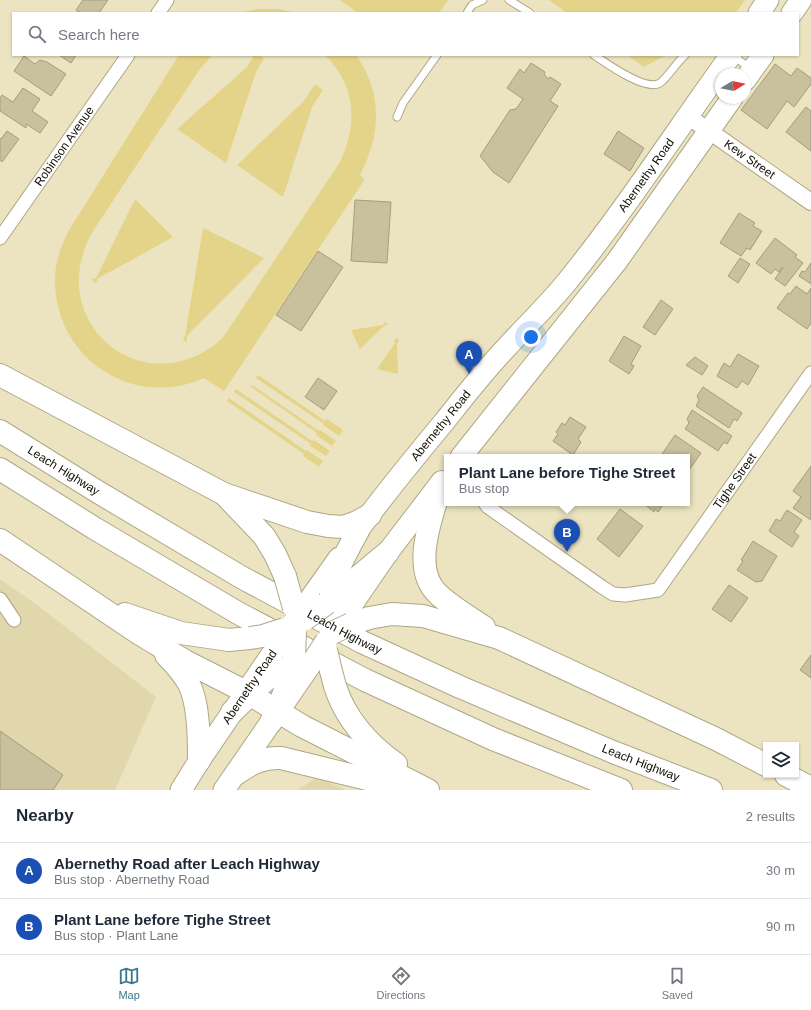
<!DOCTYPE html>
<meta charset="utf-8">
<style>
:root{--surface:#fff;--page:#f2f2f3;--text:#1f2937;--muted:#747a83;--line:#e0e1e3;--accent:#3a788e}
body{margin:0;font-family:Arial,sans-serif;background:var(--page);color:var(--text)}
.controls{position:absolute;right:12px;bottom:12px;display:grid;overflow:hidden;border-radius:0px;box-shadow:0 1px 3px #0004}
.controls button{width:36px;height:36px;display:grid;place-items:center;padding:0;border:0;border-bottom:1px solid var(--line);background:var(--surface);color:var(--text);font:20px sans-serif}
.compass{position:absolute;left:715px;top:68px;width:36px;height:36px;border-radius:50%;background:var(--surface);box-shadow:0 1px 3px #0004;rotate:80deg}
.you{position:absolute;left:531px;top:337px;width:14px;height:14px;margin:-10px;border:3px solid #fff;border-radius:50%;background:#1a73e8;box-shadow:0 0 0 6px #1a73e833}
.badge{display:grid;place-items:center;width:26px;height:26px;border-radius:50%;background:var(--accent);color:#fff;font-size:13px;font-weight:700}
.pin{position:absolute;translate:-50% -33px;filter:drop-shadow(0 1px 2px #0008)}
.pin::after{content:'';position:absolute;top:21px;width:14px;height:12px;background:inherit;clip-path:polygon(0 0,100% 0,50% 100%)}
.popup{position:absolute;left:444px;top:454px;width:246px;height:52px;box-sizing:border-box;display:grid;place-content:center;border-radius:0px;background:var(--surface);filter:drop-shadow(0 1px 3px #0005);font-size:13px;white-space:nowrap;color:var(--muted)}
.popup b{font-size:15px;color:var(--text)}
.popup::after{content:'';position:absolute;left:50%;top:100%;margin-left:-8px;border:8px solid transparent;border-top-color:var(--surface)}
.list{margin:0;padding:0;list-style:none}
h2{display:flex;justify-content:space-between;align-items:center;height:52px;margin:0;padding:0 16px;font-size:17px}
h2 small{font-size:13px;font-weight:400;color:var(--muted)}
.list li{display:grid;grid-template-columns:26px 1fr auto;gap:12px;align-items:center;box-sizing:border-box;height:56px;padding:0 16px;border-top:1px solid var(--line)}
.list b{display:block;font-size:15px;white-space:nowrap}
.list p{margin:0;font-size:13px;white-space:nowrap;color:var(--muted)}
.list em{font-size:13px;font-style:normal;color:var(--muted)}
.icon{flex:none;width:22px;height:22px;fill:none;stroke:currentColor;stroke-width:2;stroke-linecap:round;stroke-linejoin:round}
.map{position:relative;flex:none;width:811px;height:790px;overflow:hidden}
.search{position:absolute;background:var(--surface);box-shadow:0 1px 3px #0004;left:12px;right:12px;top:12px;height:44px;display:flex;align-items:center;gap:10px;box-sizing:border-box;padding:0 14px;border-radius:0px;color:var(--muted);font-size:15px}
.sheet{height:164px;background:var(--surface)}
nav{display:flex;justify-content:space-around;align-items:center;box-sizing:border-box;height:56px;border-top:1px solid var(--line);background:var(--surface);font-size:11px;color:var(--muted)}
nav a{display:grid;justify-items:center;gap:2px}
nav .on{color:var(--accent)}
.map>svg:first-child{display:block}
</style>
<div class="map">
<svg width="811" height="790" viewBox="0 0 811 790">
<rect width="100%" height="100%" fill="#ece4c0"/>
<!-- built -->
<g fill="#e1d7ac">
<path d="M0,579L37,605L156,697L115,790H0Z"/>
<path d="M317,777L346,790H298Z"/>
</g>
<!-- green -->
<g fill="#e4d48a">
<path d="M340,0H448L439,13H358Z"/>
<path d="M549,0H745L736,13H567Z"/>
<path d="M259,9H279L297,13H237Z"/>
<path d="M179,55H212L200,69L93,231C41,322 144,407 222,339L340,162C358,124 356,86 325,55H356C383,93 381,135 360,175L365,179L224,391L204,378C133,410 54,358 55,279C55,262 61,246 69,230Z"/>
<path d="M254,55H259L264,58L256,72L226,163L177,129L247,67Z"/>
<path d="M627,55H666L644,67Z"/>
<path d="M315,84L323,90L312,107L283,197L237,165L304,101Z"/>
<path d="M135,199L173,237L97,279V282L94,283L92,279L96,278Z"/>
<path d="M203,228L264,258L187,336V341H184L183,339L185,336Z"/>
<path d="M385,322L387,323L388,325L384,326L360,349L351,330L383,325Z"/>
<path d="M397,338L399,341L397,343L398,374L377,369L395,343L394,340Z"/>
<path d="M258,375L325,421L327,419L343,430L339,436L323,425L324,424L256,378Z"/>
<path d="M252,385L319,431L320,430L336,441L332,446L316,435L317,433L251,387Z"/>
<path d="M236,389L312,441L314,440L330,451L326,456L310,446L311,444L234,392Z"/>
<path d="M229,398L306,451L307,450L323,461L319,467L303,456L304,454L227,401Z"/>
</g>
<!-- building -->
<g fill="#c9c19e" stroke="#a49c7b">
<path d="M83,0H108L99,13H81L76,10Z"/>
<path d="M59,55H76L71,63Z"/>
<path d="M24,56L35,64L40,60L47,62L66,74L51,96L14,71Z"/>
<path d="M531,63L545,72L544,74L548,79L550,77L561,84L550,101L558,106L509,183L493,172L480,156L510,110L516,109L523,99L507,88L520,69L524,73Z"/>
<path d="M775,64L791,76L797,68L811,78V84L794,107L787,101L767,129L741,110Z"/>
<path d="M23,88L40,99L32,111L48,122L40,133L26,124V128L0,111V98L2,95L13,102Z"/>
<path d="M806,107L811,111V151L786,132Z"/>
<path d="M7,131L19,139L2,162L0,160V138L1,139Z"/>
<path d="M618,131L644,148L630,171L604,154Z"/>
<path d="M355,200L391,202L387,263L351,261Z"/>
<path d="M739,213L755,223L753,226L762,231L750,250L747,248L741,256L720,243Z"/>
<path d="M775,238L797,255L795,257L803,263L785,286L775,279L783,267L779,272L775,269L771,274L756,263Z"/>
<path d="M318,251L343,267L301,331L276,315Z"/>
<path d="M740,258L750,264L738,283L728,276Z"/>
<path d="M811,263V284L799,276L802,271L805,272Z"/>
<path d="M796,286L807,294L811,288V323L807,329L777,308L788,293L790,294Z"/>
<path d="M661,300L673,309L655,335L643,327Z"/>
<path d="M624,336L641,346L631,364L634,366L629,374L609,361Z"/>
<path d="M738,354L759,366L748,385L742,381L737,388L717,376L724,363L730,367Z"/>
<path d="M695,357L708,366L702,375L686,365Z"/>
<path d="M318,378L337,391L324,410L305,397Z"/>
<path d="M703,387L742,413L737,421L734,419L729,428L696,406L699,400L697,396Z"/>
<path d="M692,410L732,436L727,444L724,442L718,451L685,429L689,423L687,419Z"/>
<path d="M570,417L586,427L578,439L581,442L573,455L553,441L558,434L556,432L562,423L565,425Z"/>
<path d="M675,435L701,453L687,473V457H660Z"/>
<path d="M811,466V520L793,508L801,497L793,491Z"/>
<path d="M643,503H661L663,505L658,512L655,509L654,512Z"/>
<path d="M620,509L643,526L619,557L597,539Z"/>
<path d="M787,510L802,520L794,532L799,536L792,547L769,531L776,519L780,521Z"/>
<path d="M753,541L777,556L762,581L756,582L737,570L743,561L741,560Z"/>
<path d="M729,585L748,598L731,622L712,609Z"/>
<path d="M811,655V678L800,670Z"/>
<path d="M0,731L63,775L53,790H0Z"/>
</g>
<g fill="none" stroke-linecap="round" stroke-linejoin="round">
<!-- service casing -->
<g stroke="#aea785" stroke-width="9">
<g id="service">
<path d="M509,0L530,13"/>
<path d="M467,13L472,5L483,0"/>
<path d="M594,55C606,63 646,92 660,83C668,77 677,62 685,55"/>
<path d="M732,55L751,69"/>
<path d="M397,117L403,103L437,55"/>
</g>
</g>
<!-- minor casing -->
<g stroke="#aea785" stroke-width="15">
<g id="minor">
<path d="M158,13L167,0"/>
<path id="s1" d="M0,238L128,55"/>
<path id="s2" d="M485,503L488,507L602,587L613,594L625,595L658,590L811,373"/>
<path d="M0,599L14,620"/>
</g>
</g>
<!-- tertiary casing -->
<g stroke="#aea785" stroke-width="18">
<g id="tertiary">
<path id="s3" d="M689,117L811,202"/>
</g>
</g>
<!-- primary casing -->
<g stroke="#aea785" stroke-width="23">
<g id="primary">
<path d="M759,13L768,0"/>
<path d="M792,13L801,0"/>
<path d="M745,80L763,55"/>
<path d="M461,457L617,261L732,98"/>
<path id="s4" d="M359,529C386,492 415,457 444,422C464,397 484,371 506,348C526,326 547,306 566,283C625,210 676,131 731,55"/>
<path d="M310,599L339,558"/>
<path d="M338,625L388,552L440,484"/>
<path id="s5" d="M181,790L199,761L274,651"/>
<path d="M224,790L311,664"/>
</g>
</g>
<!-- motorway casing -->
<g stroke="#aea785" stroke-width="24">
<g id="motorway">
<path d="M0,375L224,494L307,522L328,526L343,527L357,522L370,515"/>
<path id="s6" d="M0,431L98,492L241,577L362,642L460,687L613,752L711,790"/>
<path d="M0,469L94,528L238,613L365,680L493,739L621,790"/>
<path d="M442,482C433,514 409,569 439,595C452,607 469,617 484,627"/>
<path d="M226,496L264,536L275,554L285,576"/>
<path d="M0,540L140,634L185,661L246,692L302,726L428,790"/>
<path d="M327,603L388,552"/>
<path d="M327,607C332,579 344,556 358,531"/>
<path d="M125,614L181,633L229,640L250,638"/>
<path d="M351,624L369,618L392,614L423,616L499,638L716,739L766,765"/>
<path d="M166,655C175,664 183,673 189,684C199,704 199,739 199,761"/>
<path d="M335,686C345,718 368,744 396,764"/>
<path d="M232,712L258,687L282,666L305,650"/>
<path d="M271,722L281,701L289,678L294,658"/>
<path d="M236,774C250,764 263,757 281,758L408,789"/>
<path d="M786,775L811,788"/>
</g>
</g>
<!-- service -->
<use href="#service" stroke="#fff" stroke-width="7"/>
<!-- minor -->
<use href="#minor" stroke="#fff" stroke-width="13"/>
<!-- tertiary -->
<use href="#tertiary" stroke="#fff" stroke-width="16"/>
<!-- primary -->
<use href="#primary" stroke="#fff" stroke-width="21"/>
<!-- motorway -->
<use href="#motorway" stroke="#fff" stroke-width="22"/>
<!-- primary-bridge casing -->
<g stroke="#aea785" stroke-width="23" stroke-linecap="butt">
<g id="primary-bridge">
<path d="M294,622L310,599"/>
<path d="M274,651L292,626"/>
<path d="M311,664L326,641"/>
</g>
</g>
<!-- motorway-bridge casing -->
<g stroke="#aea785" stroke-width="24" stroke-linecap="butt">
<g id="motorway-bridge">
<path d="M285,576L294,608"/>
<path d="M305,619L327,603"/>
<path d="M332,633L351,624"/>
<path d="M250,638L263,636L285,629"/>
<path d="M326,650L331,671L335,686"/>
<path d="M294,658L295,631"/>
</g>
</g>
<!-- primary-bridge -->
<use href="#primary-bridge" stroke="#fff" stroke-width="21"/>
<!-- motorway-bridge -->
<use href="#motorway-bridge" stroke="#fff" stroke-width="22"/>
</g>
<g text-anchor="middle" dominant-baseline="central" stroke-width="3.5" stroke-linejoin="round" paint-order="stroke">
<!-- street labels -->
<g font-size="12" fill="#0e0c02" stroke="#f9f1cd">
<text stroke="none"><textPath href="#s1" startOffset="112">Robinson Avenue</textPath></text>
<text stroke="none"><textPath href="#s3" startOffset="74">Kew Street</textPath></text>
<text stroke="none"><textPath href="#s4" startOffset="456">Abernethy Road</textPath></text>
<text stroke="none"><textPath href="#s4" startOffset="132">Abernethy Road</textPath></text>
<text stroke="none"><textPath href="#s6" startOffset="75">Leach Highway</textPath></text>
<text stroke="none"><textPath href="#s2" startOffset="336">Tighe Street</textPath></text>
<text stroke="none"><textPath href="#s6" startOffset="399">Leach Highway</textPath></text>
<text stroke="none"><textPath href="#s5" startOffset="124">Abernethy Road</textPath></text>
<text stroke="none"><textPath href="#s6" startOffset="723">Leach Highway</textPath></text>
</g>
</g>
</svg>
<div class="controls">
<button><svg class="icon" aria-label="layers" viewBox="0 0 24 24"><path d="M12 4l9 5-9 5-9-5zM3 14l9 5 9-5"/></svg></button>
</div>
<svg class="compass" viewBox="-18 -18 36 36"><path d="M0-13l5 13h-10z" fill="#e53935"/><path d="M0 13l5-13h-10z" fill="#747a83"/></svg>
<div class="you"></div>
<div class="pin badge" style="left:469px;top:374px;background:#1a4fb4">A</div>
<div class="pin badge" style="left:567px;top:552px;background:#1a4fb4">B</div>
<div class="popup"><b>Plant Lane before Tighe Street</b>Bus stop</div>
<div class="search"><svg class="icon" aria-label="search" viewBox="0 0 24 24"><circle cx="10" cy="10" r="6"/><path d="M15 15l6 6"/></svg>Search here</div>
</div>
<section class="sheet">
<h2>Nearby<small>2 results</small></h2>
<ul class="list">
<li><span class="badge" style="background:#1a4fb4">A</span><div><b>Abernethy Road after Leach Highway</b><p>Bus stop · Abernethy Road</p></div><em>30 m</em></li>
<li><span class="badge" style="background:#1a4fb4">B</span><div><b>Plant Lane before Tighe Street</b><p>Bus stop · Plant Lane</p></div><em>90 m</em></li>
</ul>
</section>
<nav>
<a class="on"><svg class="icon" aria-label="map" viewBox="0 0 24 24"><path d="M3 6l6-2 6 2 6-2v14l-6 2-6-2-6 2zM9 4v14M15 6v14"/></svg>Map</a>
<a><svg class="icon" aria-label="directions" viewBox="0 0 24 24"><path d="M12 3l9 9-9 9-9-9zM9 14v-3h6M13 9l2 2-2 2"/></svg>Directions</a>
<a><svg class="icon" aria-label="saved" viewBox="0 0 24 24"><path d="M7 4h10v16l-5-4-5 4z"/></svg>Saved</a>
</nav>
